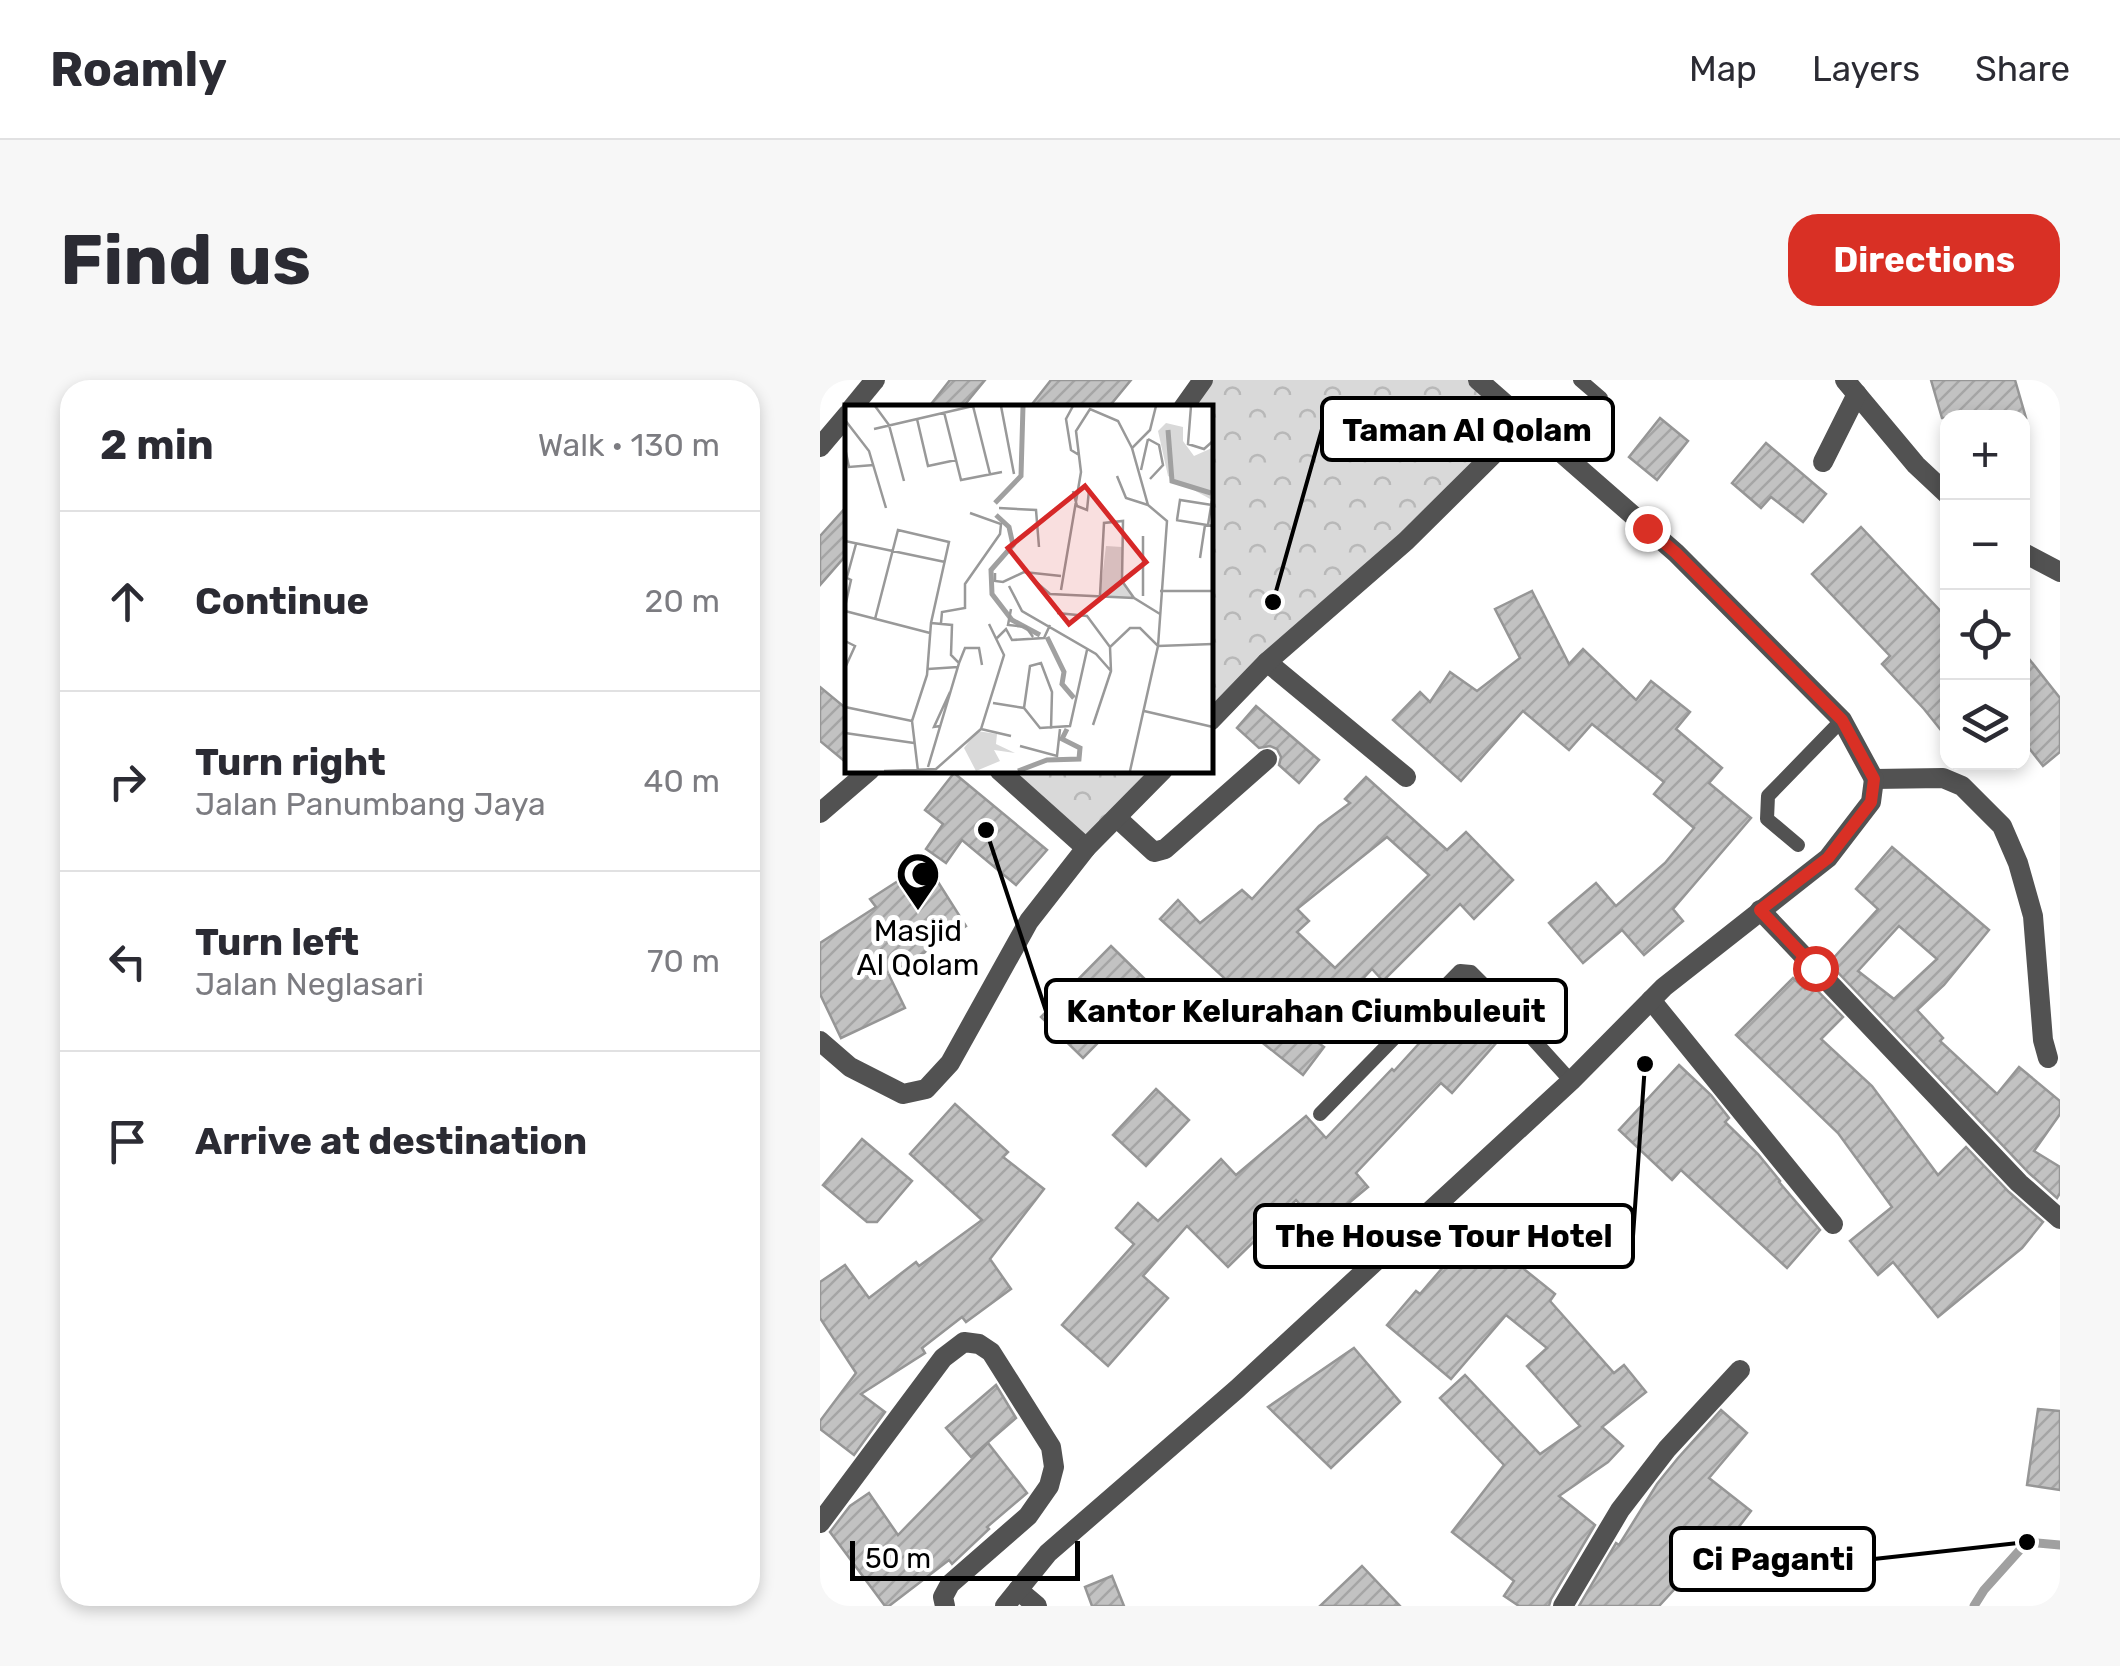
<!DOCTYPE html>
<meta charset="utf-8">
<style>
:root{--surface:#fff;--page:#f7f7f7;--text:#2b2b33;--muted:#7c7c81;--line:#e1e1e2;--accent:#d93025}
body{margin:0;font-family:Rubik,sans-serif;background:var(--page);color:var(--text)}
.controls{position:absolute;right:30px;top:30px;display:grid;overflow:hidden;border-radius:20px;box-shadow:0 5px 15px #0003}
.controls button{width:90px;height:90px;display:grid;place-items:center;padding:0;border:0;border-bottom:2px solid var(--line);background:var(--surface);color:var(--text);font:50px sans-serif}
.scale{position:absolute;left:30px;bottom:25px;width:230px;box-sizing:border-box;padding-left:10px;border:5px solid #000;border-top:0;font-size:28px;line-height:35px;white-space:nowrap;color:#000;-webkit-text-stroke:8px #fff;paint-order:stroke}
.stop{position:absolute;width:30px;height:30px;margin:-22px;border:8px solid #d93025;border-radius:50%;background:#fff}
.stop.end{background:#d93025;border-color:#fff;box-shadow:0 2px 10px #0008}
.list{margin:0;padding:0;list-style:none}
h2{display:flex;justify-content:space-between;align-items:center;height:130px;margin:0;padding:0 40px;font-size:42px}
h2 small{font-size:32px;font-weight:400;color:var(--muted)}
.list li{display:grid;grid-template-columns:65px 1fr auto;gap:30px;align-items:center;box-sizing:border-box;height:180px;padding:0 40px;border-top:2px solid var(--line)}
.list b{display:block;font-size:38px;white-space:nowrap}
.list p{margin:0;font-size:32px;white-space:nowrap;color:var(--muted)}
.list em{font-size:32px;font-style:normal;color:var(--muted)}
.icon{flex:none;width:55px;height:55px;fill:none;stroke:currentColor;stroke-width:2;stroke-linecap:round;stroke-linejoin:round}
.map{position:relative;flex:none;width:1240px;height:1226px;overflow:hidden;border-radius:30px}
header{display:flex;align-items:center;gap:60px;box-sizing:border-box;height:140px;padding:0 50px;background:var(--surface);border-bottom:2px solid var(--line)}
header strong{font-size:48px}
nav{display:flex;gap:55px;margin-inline-start:auto;font-size:35px}
.intro{display:flex;align-items:center;justify-content:space-between;box-sizing:border-box;height:240px;padding:0 60px}
h1{margin:0;font-size:70px}
.button{padding:25px 45px;border-radius:30px;background:var(--accent);color:#fff;font-size:35px;font-weight:700}
main{display:flex;gap:60px;padding:0 60px}
aside{flex:1;background:var(--surface);border-radius:30px;box-shadow:0 5px 15px #0003}
.map>svg:first-child{display:block}
</style>
<header>
<strong>Roamly</strong>
<nav><a>Map</a><a>Layers</a><a>Share</a></nav>
</header>
<div class="intro"><h1>Find us</h1><a class="button">Directions</a></div>
<main>
<aside>
<h2>2 min<small>Walk · 130 m</small></h2>
<ul class="list">
<li><svg class="icon" aria-label="ahead" viewBox="0 0 24 24"><path d="M12 20V5M6 11l6-6 6 6"/></svg><div><b>Continue</b></div><em>20 m</em></li>
<li><svg class="icon" aria-label="right" viewBox="0 0 24 24"><path d="M7 20v-9h11M14 6l5 5-5 5"/></svg><div><b>Turn right</b><p>Jalan Panumbang Jaya</p></div><em>40 m</em></li>
<li><svg class="icon" aria-label="left" viewBox="0 0 24 24"><path d="M17 20v-9H6M10 6l-5 5 5 5"/></svg><div><b>Turn left</b><p>Jalan Neglasari</p></div><em>70 m</em></li>
<li><svg class="icon" aria-label="arrive" viewBox="0 0 24 24"><path d="M6 21V4h12l-3 4 3 4H6"/></svg><div><b>Arrive at destination</b></div></li>
</ul>
</aside>
<div class="map">
<svg width="1240" height="1226" viewBox="0 0 1240 1226">
<defs>
<pattern id="forest-crowns" width="20" height="18" patternUnits="userSpaceOnUse" patternTransform="scale(2.5)"><rect width="20" height="18" fill="#d9d9d9"/><path d="M2 6a3 3 0 1 1 6 0M12 15a3 3 0 1 1 6 0" fill="none" stroke="#b8b8b8"/></pattern>
<pattern id="building-hatch" width="6" height="6" patternUnits="userSpaceOnUse" patternTransform="scale(2.5)"><rect width="6" height="6" fill="#c2c2c2"/><path d="M-1 1l2-2M0 6l6-6M5 7l2-2" fill="none" stroke="#a5a5a5"/></pattern>
</defs>
<rect width="100%" height="100%" fill="#fff"/>
<!-- forest -->
<g fill="url(#forest-crowns)">
<path d="M383,0H658L706,42L390,341V28H363Z"/>
<path d="M180,390H342L266,468Z"/>
</g>
<g fill="none" stroke-linecap="round" stroke-linejoin="round">
<!-- stream -->
<path stroke="#a0a0a0" stroke-width="9" d="M1154,1226L1164,1210L1207,1162L1240,1165"/>
</g>
<!-- building -->
<g fill="url(#building-hatch)" stroke="#969696" stroke-width="2.5" fill-rule="evenodd">
<path d="M130,0H165L142,28H108Z"/>
<path d="M231,0H311L288,28H209Z"/>
<path d="M1111,0H1195L1206,38H1122Z"/>
<path d="M840,38L868,61L837,100L809,77Z"/>
<path d="M946,63L1006,114L983,142L951,117L941,128L912,103Z"/>
<path d="M28,125V173L0,205V156Z"/>
<path d="M1041,147L1128,239V359L1104,329L1062,284L1070,276L992,194Z"/>
<path d="M712,211L749,284L763,269L816,320L831,301L870,332L856,349L902,388L889,403L931,438L853,529L863,541L824,575L802,550L763,583L729,543L776,503L796,526L845,483L874,448L834,414L844,402L772,344L749,370L703,331L641,401L573,340L600,312L610,322L630,292L657,311L700,278L675,229Z"/>
<path d="M1202,270L1240,318V372L1223,386L1202,359Z"/>
<path d="M0,307L28,330V384L0,361Z"/>
<path d="M436,326L499,380L479,403L459,385L461,377L457,369L450,366L439,368L417,348Z"/>
<path d="M134,393L227,470L196,505L142,460L126,483L106,469L123,444L105,430Z"/>
<path d="M546,397L627,470L646,452L693,500L654,539L640,524L563,601L552,589L489,656L504,667L483,695L439,660L452,642L340,539L358,520L380,543L422,510L432,519L499,446L530,423L525,419ZM567,457L609,495L515,588L477,552L489,541L477,529Z"/>
<path d="M1072,467L1169,550L1124,605L1097,630L1123,658L1120,661L1177,714L1199,687L1240,721V734L1214,771L1240,787V813L1237,818L1209,793L1009,583L1058,529L1036,509ZM1079,546L1117,579L1074,619L1038,591Z"/>
<path d="M106,483L146,546L69,595L85,628L21,658L0,614V563L56,527L50,519Z"/>
<path d="M291,566L333,607L263,678L221,637Z"/>
<path d="M973,598L985,609L990,603L1023,637L1001,659L1052,706L1118,795L1146,767L1189,812L1223,842L1202,868L1118,937L1073,882L1058,895L1030,861L1072,827L1018,753L916,655Z"/>
<path d="M635,624L677,662L632,713L621,703L536,793L548,807L500,847L476,820L408,887L367,846L323,896L348,918L288,986L242,945L314,864L296,848L318,823L338,841L401,779L416,795L486,736L506,758L572,689L574,691Z"/>
<path d="M859,685L891,715L909,738L905,742L938,774L960,801L959,802L1000,850L967,888L861,790L852,800L799,750Z"/>
<path d="M336,709L369,740L326,786L293,755Z"/>
<path d="M135,724L188,772L183,777L224,809L170,879L191,909L146,942L142,937L102,968L105,973L41,1014L65,1032L34,1075L0,1049V1041L36,993L0,938V902L25,885L49,918L96,882L99,886L162,840L90,774Z"/>
<path d="M42,759L92,801L57,842H47L3,805Z"/>
<path d="M661,858L683,883L689,877L735,914L730,921L794,993L804,985L826,1012L782,1047L803,1066L788,1082L739,1116L775,1145L731,1219L729,1226H699L684,1216L694,1201L632,1152L684,1085L620,1018L645,995L720,1074L760,1046L707,986L727,968L686,935L631,999L567,945L596,911L600,914L624,886L627,888Z"/>
<path d="M534,968L580,1022L511,1088L448,1027Z"/>
<path d="M176,1005L196,1038L151,1077L126,1048Z"/>
<path d="M1218,1029L1240,1031V1110L1207,1105Z"/>
<path d="M901,1030L927,1053L889,1098L931,1131L911,1157L906,1153L839,1226H759L796,1163L799,1165L837,1104L858,1078Z"/>
<path d="M168,1063L207,1113L167,1147L169,1149L132,1184L129,1180L69,1226H65L10,1152L30,1126L49,1113L78,1155Z"/>
<path d="M542,1186L580,1226H500Z"/>
<path d="M292,1196L304,1226H272L265,1207Z"/>
</g>
<g fill="none" stroke-linecap="round" stroke-linejoin="round">
<!-- service -->
<g stroke="#525252" stroke-width="14">
<path d="M760,0L781,18"/>
<path d="M978,465L947,439L948,416L1022,340"/>
<path d="M500,734L640,591L651,592L662,603L751,701"/>
</g>
<!-- minor -->
<g stroke="#525252" stroke-width="20">
<path d="M658,0L856,173L1022,340L1054,399"/>
<path d="M1025,0L1096,85L1128,115"/>
<path d="M32,28L55,0"/>
<path d="M363,28L383,0"/>
<path d="M0,67L28,34"/>
<path d="M1003,82L1037,14"/>
<path d="M1202,172L1240,192"/>
<path d="M447,282L586,397"/>
<path d="M390,341L447,282L586,161L706,42"/>
<path d="M179,390L266,468"/>
<path d="M1054,399L1123,398L1142,406L1182,446L1198,483L1213,536L1223,660L1228,678"/>
<path d="M0,433L50,390"/>
<path d="M297,438L334,472L345,469L447,379"/>
<path d="M940,530L1199,803L1240,839"/>
<path d="M831,620L1013,844"/>
<path d="M0,661L30,687L83,714L106,709L130,683L209,541L266,468L343,390"/>
<path d="M0,1143L123,978L144,962L159,964L171,972L231,1067L234,1087L229,1106L208,1136L130,1204L123,1217L125,1226"/>
<path d="M198,1210L217,1226"/>
<path d="M185,1226L228,1173L417,1009L751,701L844,607L1008,478L1051,422L1054,399"/>
<path d="M743,1226L800,1130L847,1069L920,990"/>
</g>
</g>
<g fill="none" stroke-linecap="round" stroke-linejoin="round">
<!-- route -->
<path stroke="#d93025" stroke-width="12" d="M827,148L856,173L1022,340L1054,399L1051,422L1008,478L940,530L995,588"/>
</g>
<!-- icons -->
<defs>
<g id="mosque-pin" transform="scale(2.25)"><path d="M0 17L-7.5 6A9.5 9.5 0 1 1 7.5 6Z" fill="#000" stroke="#fff"/><path d="M3.5-4.9A6 6 0 1 0 3.5 4.9A5 5 0 1 1 3.5-4.9Z" fill="#fff"/></g>
</defs>
<g fill-rule="evenodd">
<use href="#mosque-pin" x="98" y="494"/>
</g>
<g text-anchor="middle" dominant-baseline="central" stroke-width="10" stroke-linejoin="round" paint-order="stroke">
<!-- poi labels -->
<g font-size="30" fill="#000" stroke="#fff">
<text x="98" y="551">Masjid<tspan x="98" dy="34">Al Qolam</tspan></text>
</g>
</g>
<!-- overview -->
<g transform="translate(25 25)">
<rect width="368" height="368" fill="#fff"/>
<path d="M321,18L338,22V36L349,51L367,43V95L323,71L313,26ZM261,141L277,142V176L289,193L255,190ZM132,326L152,329L151,339L170,348L149,345L155,356L131,366L119,343Z" fill="#d9d9d9"/>
<path fill="none" stroke="#a0a0a0" stroke-width="5" d="M323,25L327,76L366,88M150,98L176,71L178,1M151,110L164,122L168,140L146,165L147,189L167,215L195,230M202,232L219,267L217,279L229,293M173,366L202,355L234,354L235,343L217,334L222,324"/>
<path fill="none" stroke="#999" stroke-width="2.5" d="M30,1L44,20L59,76M128,1L145,69M156,1L169,69M228,1L221,14L226,45L234,50M346,1L343,39L359,44L368,36M99,7L116,75L157,67M72,14L83,61L111,55M0,15L24,46L41,103M29,24L128,1M303,34L314,40L318,60L305,74M0,43L4,62L29,60M296,65L303,34M272,71L281,93L303,100M228,86L232,101L242,105L244,85M154,103L191,105L194,142M331,115L368,121M332,115L335,95L367,100M363,120L368,89M0,136L100,157M355,153L360,120M150,168V176L158,177L179,167L216,171M0,172L6,175L0,202M2,172L11,139M191,177L205,189L289,193L315,209M164,181L177,206L251,249L266,266M216,185L236,67L231,26L245,4L273,16L287,43M315,186H368M255,190L259,118L278,116L277,176L289,193M298,191V131M166,204L163,220L181,222L188,232M0,206L85,228M212,208L242,211L265,242M30,214L53,125L104,137L86,218L82,270L67,316L73,366M96,218L97,207L120,203V179L155,129L156,119L125,108M152,233L161,224L167,235L199,233L205,220M0,236L10,241L0,263M114,258L120,243H134L137,260M83,264L113,262M148,298L179,303L195,323L225,321L242,245M0,302L67,316M179,303L185,261L196,258L207,287L206,324M299,306L368,322M248,320L266,266L265,242L285,223H295L313,241L368,239M95,321L89,322L105,287M136,324L166,331M0,328L69,338M175,341L212,351L215,324M83,362L114,258L106,250L107,220L86,218M39,366L91,364L136,324L159,250L144,219M285,366L313,241L322,116L303,100L287,43L305,25L311,1"/>
<path fill="#d62828" fill-opacity="0.15" stroke="#d62828" stroke-width="5" d="M240,81L301,157L224,219L163,143Z"/>
<rect width="368" height="368" fill="none" stroke="#000" stroke-width="5"/>
</g>
<!-- callouts -->
<path fill="none" stroke="#000" stroke-width="4" d="M453 222L502 49M166 450L226 631M825 684L813 856M1207 1162L1054 1179"/>
<g fill="#000" stroke="#fff" stroke-width="4">
<circle cx="453" cy="222" r="10"/>
<circle cx="166" cy="450" r="10"/>
<circle cx="825" cy="684" r="10"/>
<circle cx="1207" cy="1162" r="10"/>
</g>
<g fill="#fff" stroke="#000" stroke-width="4">
<rect x="502" y="18" width="291" height="62" rx="10"/>
<rect x="226" y="600" width="520" height="62" rx="10"/>
<rect x="435" y="825" width="378" height="62" rx="10"/>
<rect x="851" y="1148" width="203" height="62" rx="10"/>
</g>
<g font-size="32" text-anchor="middle" font-weight="bold" fill="#000">
<text x="647" y="61">Taman Al Qolam</text>
<text x="486" y="642">Kantor Kelurahan Ciumbuleuit</text>
<text x="624" y="867">The House Tour Hotel</text>
<text x="953" y="1190">Ci Paganti</text>
</g>
</svg>
<div class="controls">
<button>+</button>
<button>−</button>
<button><svg class="icon" aria-label="locate" viewBox="0 0 24 24"><circle cx="12" cy="12" r="6"/><path d="M12 2v4M12 18v4M2 12h4M18 12h4"/></svg></button>
<button><svg class="icon" aria-label="layers" viewBox="0 0 24 24"><path d="M12 4l9 5-9 5-9-5zM3 14l9 5 9-5"/></svg></button>
</div>
<div class="scale">50 m</div>
<div class="stop" style="left:995px;top:588px"></div>
<div class="stop end" style="left:827px;top:148px"></div>
</div>
</main>
